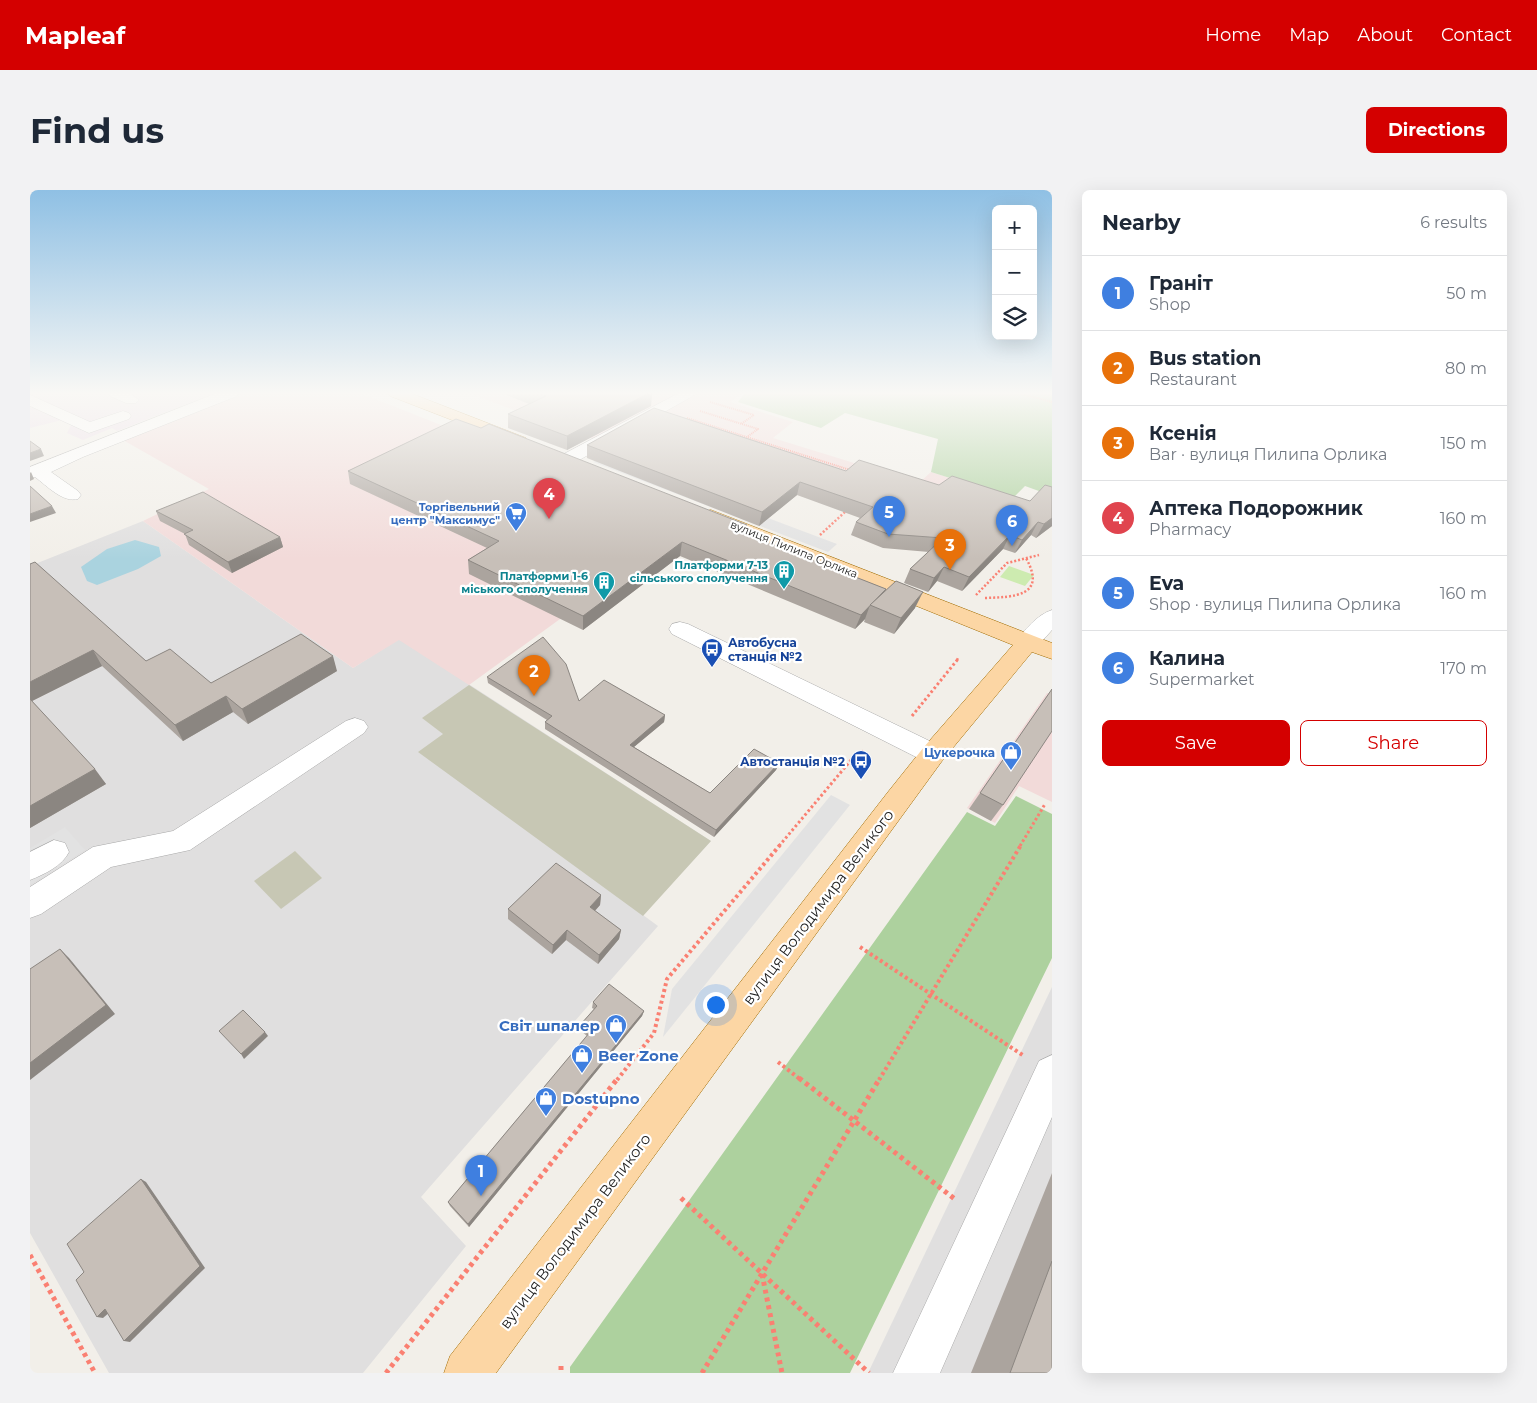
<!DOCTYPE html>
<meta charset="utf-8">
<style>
:root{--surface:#fff;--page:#f2f2f3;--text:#1f2937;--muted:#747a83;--line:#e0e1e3;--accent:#d40000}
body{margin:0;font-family:Montserrat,sans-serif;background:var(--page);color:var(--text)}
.controls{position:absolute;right:15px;top:15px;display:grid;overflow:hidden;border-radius:8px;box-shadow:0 5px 20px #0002}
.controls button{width:45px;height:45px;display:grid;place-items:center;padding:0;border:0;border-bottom:1px solid var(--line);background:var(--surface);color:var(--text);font:25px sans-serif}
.you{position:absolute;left:685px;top:814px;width:18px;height:18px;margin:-12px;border:4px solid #fff;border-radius:50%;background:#1a73e8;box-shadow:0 0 0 8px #1a73e833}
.badge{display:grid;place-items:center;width:32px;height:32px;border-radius:50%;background:var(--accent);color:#fff;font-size:16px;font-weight:700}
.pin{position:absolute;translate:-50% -41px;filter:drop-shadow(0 1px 2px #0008)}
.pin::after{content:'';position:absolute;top:26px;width:18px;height:15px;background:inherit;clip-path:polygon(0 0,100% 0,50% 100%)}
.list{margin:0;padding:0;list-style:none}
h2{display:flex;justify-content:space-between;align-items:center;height:65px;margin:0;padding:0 20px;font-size:21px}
h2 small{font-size:16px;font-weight:400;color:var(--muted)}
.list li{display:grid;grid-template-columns:32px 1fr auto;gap:15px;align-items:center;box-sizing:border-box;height:75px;padding:0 20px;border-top:1px solid var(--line)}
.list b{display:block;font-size:19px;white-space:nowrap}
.list p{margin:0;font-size:16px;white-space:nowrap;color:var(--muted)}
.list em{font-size:16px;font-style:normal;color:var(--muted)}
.actions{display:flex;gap:10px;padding:15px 20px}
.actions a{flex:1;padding:11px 0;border:1px solid var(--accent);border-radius:8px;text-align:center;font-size:18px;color:var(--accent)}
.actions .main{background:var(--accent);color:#fff}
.icon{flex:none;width:28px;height:28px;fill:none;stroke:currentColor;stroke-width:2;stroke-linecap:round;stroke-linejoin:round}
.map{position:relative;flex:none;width:1022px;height:1183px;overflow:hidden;border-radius:8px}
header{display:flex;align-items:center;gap:30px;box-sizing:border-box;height:70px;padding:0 25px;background:var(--accent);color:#fff}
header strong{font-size:24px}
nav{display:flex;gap:28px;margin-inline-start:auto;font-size:18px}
.intro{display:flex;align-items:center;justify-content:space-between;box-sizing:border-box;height:120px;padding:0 30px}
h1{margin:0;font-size:35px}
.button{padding:12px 22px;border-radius:8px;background:var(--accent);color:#fff;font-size:18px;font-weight:700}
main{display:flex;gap:30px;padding:0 30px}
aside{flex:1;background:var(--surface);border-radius:8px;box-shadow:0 5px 20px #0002}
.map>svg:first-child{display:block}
</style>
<header>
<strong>Mapleaf</strong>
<nav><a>Home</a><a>Map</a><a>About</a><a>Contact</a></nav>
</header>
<div class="intro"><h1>Find us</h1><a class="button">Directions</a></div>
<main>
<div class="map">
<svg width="1022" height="1183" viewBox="0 0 1022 1183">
<rect width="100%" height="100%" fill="#f2efe9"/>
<!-- residential -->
<g fill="#e0dfdf">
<path d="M113,331L323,478L369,449L681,651L613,725L628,736L391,1007L436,1056L333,1183H79L0,1043V376Z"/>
<path d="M1022,797V1183H838Z"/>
</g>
<!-- commercial -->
<g fill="#f2dad9">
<path d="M213,203H330L661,334L439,495L369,450L323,478L113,331L179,299L93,250Z"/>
<path d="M438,203H656L563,249Z"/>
<path d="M665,203H706L710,205L700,212L763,232L743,248L889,293L901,282L983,308L950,342L620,228Z"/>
<path d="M1017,503L1022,505V612L989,596L965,633L937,618Z"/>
</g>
<!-- industrial -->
<path fill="#ebdbe8" d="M0,203H185L87,241L82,238L53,250L37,243L42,233L36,229L0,238Z"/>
<!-- construction -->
<g fill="#c7c7b4">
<path d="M439,495L681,651L613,726L388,562L413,544L392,528Z"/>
<path d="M265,661L292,688L251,719L224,691Z"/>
</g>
<!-- grass -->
<path fill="#cdebb0" d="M979,376L1004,385L995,396L970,387Z"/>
<!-- forest -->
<g fill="#add19e">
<path d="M715,203H1022V303L1020,305L995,296L983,308L901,282L908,249L815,223L791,238L708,212Z"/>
<path d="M986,606L1022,624V768L820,1183H540V1177L937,622L965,636Z"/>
</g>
<!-- parking -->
<g fill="#e2e2e2">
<path d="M574,266L807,354L798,362L563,272Z"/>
<path d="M801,605L820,615L633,847L642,799Z"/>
<path d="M35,637L55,660L0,695V658Z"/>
</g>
<!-- water -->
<path fill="#aad3df" d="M105,350L129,357L131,366L108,379L67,395L57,391L51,377L77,359Z"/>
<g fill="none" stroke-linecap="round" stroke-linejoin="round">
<!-- minor casing -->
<g stroke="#a9a9a9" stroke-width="1">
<g id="minor">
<path d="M78,203H99L109,210L106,213H96L80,206Z"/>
<path d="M187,203H209L207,206L53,267L21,282L48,301L51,305L48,309C33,313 17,296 5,287H0V277Z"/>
<path d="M649,203H668L544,273H532L529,269L532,265Z"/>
<path d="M0,205L60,232L93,221L99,223L101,226L99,229L59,243L0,216Z"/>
<path d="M1022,420V440C1012,451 1005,462 989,458L986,453C993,441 1008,424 1022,420Z"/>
<path d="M650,432L658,434L912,557L916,564L912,571L903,574L894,571L642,444L639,439L642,434Z"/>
<path d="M325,528L334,531L338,537L334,543L160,660L81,677L11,724L0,728V697L63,657L143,641L316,531Z"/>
<path d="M24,650L35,653L39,662C32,676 15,684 0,690V662Z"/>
<path d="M1022,865V927L910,1183H863L1009,871Z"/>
</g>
</g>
<!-- major casing -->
<g stroke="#a06b00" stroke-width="1">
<g id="major">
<path d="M358,203H380L496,248L498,251L496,254H484L360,206Z"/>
<path d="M681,320L1022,453V469L1002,462L912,571L466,1183H414L420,1166L858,602L894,557L983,455L674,330L672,326L674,322Z"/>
</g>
</g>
<!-- path-far4 -->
<g stroke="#fa8072" stroke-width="2" stroke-dasharray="1 1" stroke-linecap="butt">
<path d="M988,203L1022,212"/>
<path d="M680,212L724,225L711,234"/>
<path d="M670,221L728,239L717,247"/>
<path d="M657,228L820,280"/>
</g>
<!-- path-far3 -->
<g stroke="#fa8072" stroke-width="2.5" stroke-dasharray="2 2" stroke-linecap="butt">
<path d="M790,345L816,321"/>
<path d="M946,405L977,373L1009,365"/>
<path d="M955,408C985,407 1017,406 996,368"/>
<path d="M927,470L928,468"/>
</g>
<!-- path-far2 -->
<g stroke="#fa8072" stroke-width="3" stroke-dasharray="2.5 2.5" stroke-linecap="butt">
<path d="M882,526L928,469"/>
<path d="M749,656L822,569L835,560"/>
<path d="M990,656L1015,614"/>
</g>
<!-- path-far1 -->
<g stroke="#fa8072" stroke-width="4" stroke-dasharray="3 3" stroke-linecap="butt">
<path d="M830,757L994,866"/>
<path d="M748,872L771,890"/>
<path d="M587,890L624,843L637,789L750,655"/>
<path d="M849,890L991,655"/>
</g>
<!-- path -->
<g stroke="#fa8072" stroke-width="5" stroke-dasharray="4 4" stroke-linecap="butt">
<path d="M769,888L926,1010"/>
<path d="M651,1008L839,1183"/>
<path d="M0,1065L65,1183"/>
<path d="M732,1084L752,1183"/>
<path d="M531,1176V1183"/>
<path d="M356,1183L588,888"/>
<path d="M672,1183L850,888"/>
</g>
<!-- minor -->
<use href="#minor" fill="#fff" fill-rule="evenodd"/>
<!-- major -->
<use href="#major" fill="#fcd6a4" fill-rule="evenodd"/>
</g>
<!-- wall -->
<g fill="#aba49e">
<path d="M472,203H622L621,216L537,260L478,238V224L499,214Z"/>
<path d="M451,238L717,335L715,344L856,399L855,401L885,418L864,444L834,432L835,429L825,439L650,366L553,440L439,384L438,370L457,358L320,294L318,281Z"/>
<path d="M557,255L816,281L909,295L1000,311L1022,297V336L1006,348L1001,345L985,363L973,359L932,401L907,391L898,402L874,393L880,379L899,362L853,358L821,345L826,332L830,328L767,305L729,336L557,268Z"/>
<path d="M126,321L250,347L253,357L202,383L159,355L155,344L130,331Z"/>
<path d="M0,374L116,471L181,493L307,481L218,534L203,522L153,551L72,476L2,511L76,594L0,638Z"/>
<path d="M457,487L549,511L635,525L634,532L604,557L680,603L749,573L746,580L684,647L515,539V532L517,530L458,493Z"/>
<path d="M1022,499L973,615L961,631L939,619Z"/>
<path d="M571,705L570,715L565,721L591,740L589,749L568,774L536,750L522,764L478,729V719Z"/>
<path d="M563,812L614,821L612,826L439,1037L420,1016L418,1012L557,846L550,840L551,834L564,819L562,818Z"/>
<path d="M1022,983V1183H941Z"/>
</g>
<!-- shaded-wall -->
<g fill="#8b8681">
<path d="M619,203H622L621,216L537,260V246Z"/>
<path d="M11,259L14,266L0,271V263Z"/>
<path d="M1,282L4,289L0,291V283Z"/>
<path d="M770,292L767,305L729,336L732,322Z"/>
<path d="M22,316L26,323L0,332V324Z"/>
<path d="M1022,328V336L1006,348L1014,334Z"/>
<path d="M1008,332L1001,345L985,363L992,350Z"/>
<path d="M717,335L714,348L708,341Z"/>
<path d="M980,345L973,359L932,401L939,387Z"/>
<path d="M250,347L253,357L202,383L198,372Z"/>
<path d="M652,352L650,366L553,440V426Z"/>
<path d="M914,377L907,391L898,402L904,388Z"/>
<path d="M856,399L851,413L840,415L835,429L825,439L831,425Z"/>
<path d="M893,402L885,418L864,444L871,428Z"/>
<path d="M63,460L72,476L0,512V492Z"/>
<path d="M303,466L307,481L218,534L212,519Z"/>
<path d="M196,506L203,522L153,551L145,535Z"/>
<path d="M635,525L634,532L599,561L600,555Z"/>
<path d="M749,573L746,580L684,647L686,640Z"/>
<path d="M65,579L76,594L0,638V616Z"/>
<path d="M571,705L570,715L559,727L560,717Z"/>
<path d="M537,740L536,750L522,764L523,755Z"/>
<path d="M591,740L589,749L568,774L569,765Z"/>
<path d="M30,759L39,768L85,824L0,890V873Z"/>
<path d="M614,821L612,826L439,1037L438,1034Z"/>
<path d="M235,842L238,846L214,869L211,864Z"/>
<path d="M111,989L116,992L175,1078L100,1152L94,1151Z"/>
<path d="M75,1119L81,1121L73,1128L67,1127Z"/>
</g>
<!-- building -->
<g fill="#c7bfb8" stroke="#8b8681">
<path d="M510,203H619L537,246L478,224L516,206Z"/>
<path d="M624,218L816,281L829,270L909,295L922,286L1000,311L1015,295L1022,297V328L1014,334L1008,332L992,350L980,345L939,387L914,377L904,388L880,379L913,348L858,344L826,332L843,317L770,292L732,322L557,255Z"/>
<path d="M426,229L451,238L459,234L717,335L708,341L856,399L831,425L652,352L553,426L438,370L469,351L318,281Z"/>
<path d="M0,251L11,259L0,263Z"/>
<path d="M0,296L22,316L0,324Z"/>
<path d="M173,302L250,347L198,372L154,344L163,340L126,321Z"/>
<path d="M5,372L116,471L140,459L181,493L271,444L303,466L212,519L196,506L145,535L63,460L0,492V374Z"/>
<path d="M866,391L893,402L871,428L840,415Z"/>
<path d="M513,447L536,474L549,511L574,490L635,525L600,555L680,603L724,559L749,573L686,640L515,532L522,526L457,487Z"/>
<path d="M1022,499V541L973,615L950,603Z"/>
<path d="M0,509L65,579L0,616Z"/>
<path d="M526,673L571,705L560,717L591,740L569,765L537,740L523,755L478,719Z"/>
<path d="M30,759L76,815L0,873V779Z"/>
<path d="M579,794L614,821L438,1034L418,1012L560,842L551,834L567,816L563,812Z"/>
<path d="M213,820L235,842L211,864L189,841Z"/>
<path d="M111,989L170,1076L94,1151L75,1119L67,1127L46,1090L54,1082L37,1054Z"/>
<path d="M1022,1071V1183H980Z"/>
</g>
<!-- sky -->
<linearGradient id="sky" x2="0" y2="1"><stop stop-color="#8fc0e4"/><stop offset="0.55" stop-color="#f9f8f5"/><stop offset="1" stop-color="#f9f8f5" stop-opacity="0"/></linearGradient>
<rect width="1022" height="369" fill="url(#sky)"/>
<!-- icons -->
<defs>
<g id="supermarket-pin" transform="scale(1.125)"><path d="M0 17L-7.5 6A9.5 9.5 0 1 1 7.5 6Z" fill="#3f7fe0" stroke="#fff"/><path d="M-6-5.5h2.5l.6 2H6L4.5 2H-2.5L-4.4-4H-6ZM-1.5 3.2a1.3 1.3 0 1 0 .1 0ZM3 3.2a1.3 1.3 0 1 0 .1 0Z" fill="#fff"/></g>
<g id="building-pin" transform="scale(1.125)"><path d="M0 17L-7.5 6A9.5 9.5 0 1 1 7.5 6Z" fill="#0f9aa8" stroke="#fff"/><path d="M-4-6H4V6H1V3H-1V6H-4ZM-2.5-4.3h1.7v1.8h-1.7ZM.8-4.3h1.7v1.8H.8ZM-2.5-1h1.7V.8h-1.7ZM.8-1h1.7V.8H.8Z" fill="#fff"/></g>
<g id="bus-pin" transform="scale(1.125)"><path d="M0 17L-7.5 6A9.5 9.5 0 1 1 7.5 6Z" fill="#1a4fb4" stroke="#fff"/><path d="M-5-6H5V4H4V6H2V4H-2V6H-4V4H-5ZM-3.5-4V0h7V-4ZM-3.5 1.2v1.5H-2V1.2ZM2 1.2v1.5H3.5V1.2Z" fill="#fff"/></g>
<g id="shop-pin" transform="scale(1.125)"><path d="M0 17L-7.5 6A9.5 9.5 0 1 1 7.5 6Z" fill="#3f7fe0" stroke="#fff"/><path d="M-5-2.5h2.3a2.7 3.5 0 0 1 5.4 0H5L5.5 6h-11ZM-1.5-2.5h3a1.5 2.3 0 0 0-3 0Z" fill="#fff"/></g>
</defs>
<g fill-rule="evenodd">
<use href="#supermarket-pin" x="486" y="323"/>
<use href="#building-pin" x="754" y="381"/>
<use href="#building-pin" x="574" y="392"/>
<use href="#bus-pin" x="682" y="459"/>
<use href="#shop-pin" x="981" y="562"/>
<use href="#bus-pin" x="831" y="571"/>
<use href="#shop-pin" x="586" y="835"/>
<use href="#shop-pin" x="552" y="865"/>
<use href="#shop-pin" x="516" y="908"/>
</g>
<g text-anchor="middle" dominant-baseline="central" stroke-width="4.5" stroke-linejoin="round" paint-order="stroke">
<!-- far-shop labels -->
<g font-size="11" font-weight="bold" fill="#366cbe" stroke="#fff" text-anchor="end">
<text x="470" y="317">Торгівельний<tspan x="470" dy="13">центр "Максимус"</tspan></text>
</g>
<!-- far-street labels -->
<g font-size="11" fill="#222" stroke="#fff">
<text transform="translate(764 359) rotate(22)">вулиця Пилипа Орлика</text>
</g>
<!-- far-culture labels -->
<g font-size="11" font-weight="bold" fill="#0d838f" stroke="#fff" text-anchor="end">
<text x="738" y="375">Платформи 7-13<tspan x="738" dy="13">сільського сполучення</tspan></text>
<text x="558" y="386">Платформи 1-6<tspan x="558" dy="13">міського сполучення</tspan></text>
</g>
<!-- transit labels -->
<g font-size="12" font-weight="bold" fill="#164399" stroke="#fff" text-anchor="start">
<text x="698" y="452">Автобусна<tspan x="698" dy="14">станція №2</tspan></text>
<text x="815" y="571" text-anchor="end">Автостанція №2</text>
</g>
<!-- shop labels -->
<g font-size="12" font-weight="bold" fill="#366cbe" stroke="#fff" text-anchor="end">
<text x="965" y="562">Цукерочка</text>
</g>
<!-- near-street labels -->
<g font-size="15" fill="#222" stroke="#fff">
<text transform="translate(788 717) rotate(-53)">вулиця Володимира Великого</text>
<text transform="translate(545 1041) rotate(-53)">вулиця Володимира Великого</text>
</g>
<!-- near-shop labels -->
<g font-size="15" font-weight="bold" fill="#366cbe" stroke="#fff" text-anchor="start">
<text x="570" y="835" text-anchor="end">Світ шпалер</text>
<text x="568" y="865">Beer Zone</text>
<text x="532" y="908">Dostupno</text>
</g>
</g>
</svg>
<div class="controls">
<button>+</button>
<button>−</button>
<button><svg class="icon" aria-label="layers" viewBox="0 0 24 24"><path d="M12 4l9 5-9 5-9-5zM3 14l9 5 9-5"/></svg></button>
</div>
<div class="you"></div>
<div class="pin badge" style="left:451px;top:1006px;background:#3f7fe0">1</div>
<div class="pin badge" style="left:504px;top:506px;background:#e8710a">2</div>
<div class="pin badge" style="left:920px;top:380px;background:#e8710a">3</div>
<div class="pin badge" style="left:519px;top:329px;background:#e0444e">4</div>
<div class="pin badge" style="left:859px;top:347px;background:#3f7fe0">5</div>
<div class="pin badge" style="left:982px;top:356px;background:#3f7fe0">6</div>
</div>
<aside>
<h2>Nearby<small>6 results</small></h2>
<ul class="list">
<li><span class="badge" style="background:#3f7fe0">1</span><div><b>Граніт</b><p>Shop</p></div><em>50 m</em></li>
<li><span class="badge" style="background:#e8710a">2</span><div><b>Bus station</b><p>Restaurant</p></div><em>80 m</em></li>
<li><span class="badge" style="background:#e8710a">3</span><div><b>Ксенія</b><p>Bar · вулиця Пилипа Орлика</p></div><em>150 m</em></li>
<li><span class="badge" style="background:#e0444e">4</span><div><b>Аптека Подорожник</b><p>Pharmacy</p></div><em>160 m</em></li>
<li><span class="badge" style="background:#3f7fe0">5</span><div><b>Eva</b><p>Shop · вулиця Пилипа Орлика</p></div><em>160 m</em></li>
<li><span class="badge" style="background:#3f7fe0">6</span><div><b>Калина</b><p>Supermarket</p></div><em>170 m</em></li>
</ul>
<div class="actions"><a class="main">Save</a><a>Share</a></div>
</aside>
</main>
